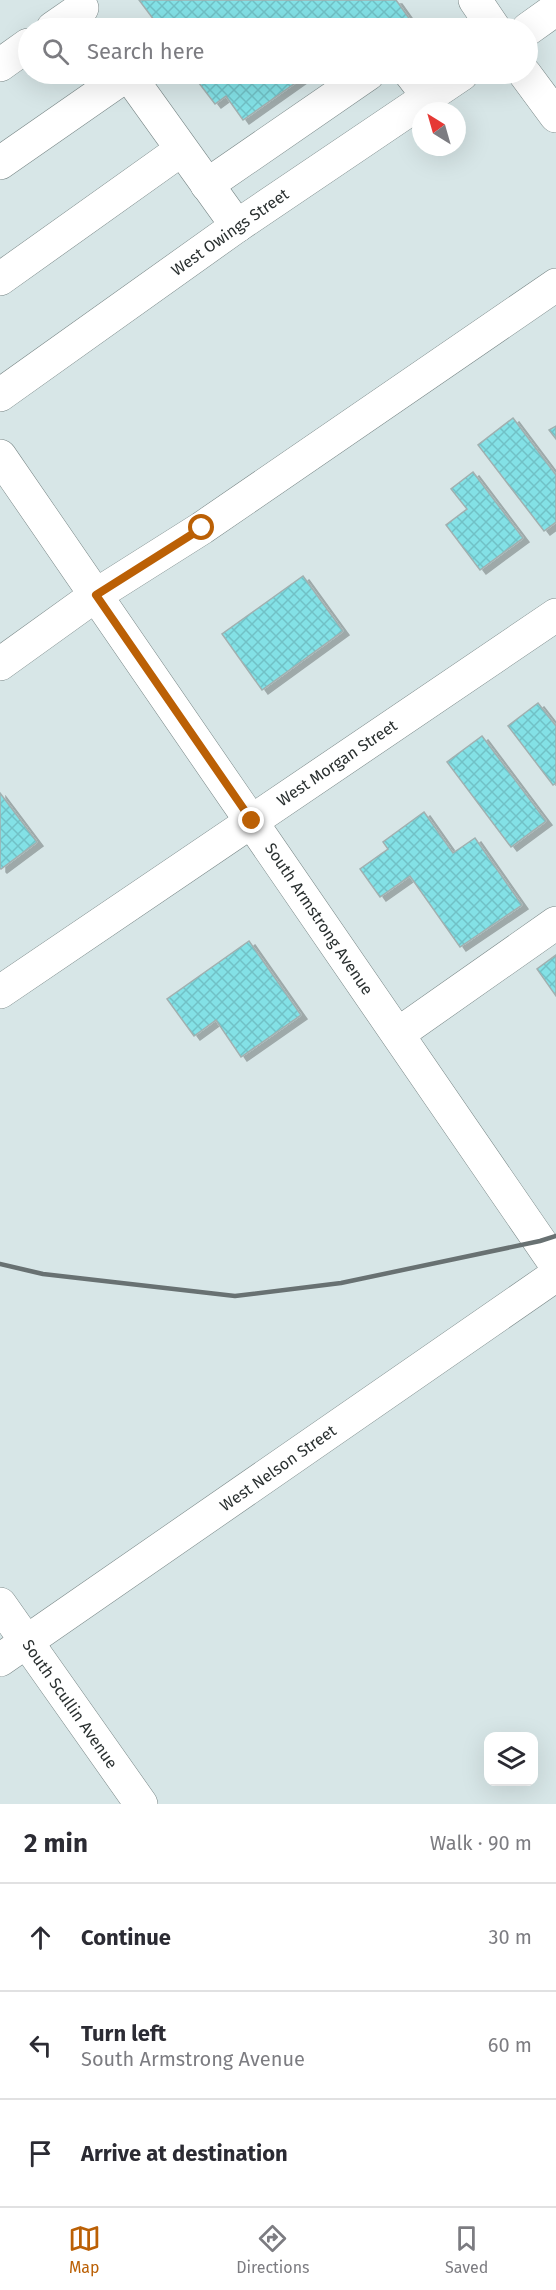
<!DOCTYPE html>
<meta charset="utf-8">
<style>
:root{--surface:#fff;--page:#f2f2f3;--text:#2b2b33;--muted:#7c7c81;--line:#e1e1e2;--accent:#bb6005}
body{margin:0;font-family:"Fira Sans",sans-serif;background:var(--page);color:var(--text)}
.controls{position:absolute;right:18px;bottom:18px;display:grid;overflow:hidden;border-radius:12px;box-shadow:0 6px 24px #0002}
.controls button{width:54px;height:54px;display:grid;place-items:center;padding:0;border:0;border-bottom:2px solid var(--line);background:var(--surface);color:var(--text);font:30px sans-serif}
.compass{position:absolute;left:412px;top:102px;width:54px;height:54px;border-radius:50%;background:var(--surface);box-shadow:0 6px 24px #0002;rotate:323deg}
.stop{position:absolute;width:18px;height:18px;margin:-14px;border:4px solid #bb6005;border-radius:50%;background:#fff}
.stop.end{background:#bb6005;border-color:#fff;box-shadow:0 2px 6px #0008}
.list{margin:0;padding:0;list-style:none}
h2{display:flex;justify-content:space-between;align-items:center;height:78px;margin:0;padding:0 24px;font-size:26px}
h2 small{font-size:20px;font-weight:400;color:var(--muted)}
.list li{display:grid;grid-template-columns:39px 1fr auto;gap:18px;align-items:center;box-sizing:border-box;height:108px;padding:0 24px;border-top:2px solid var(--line)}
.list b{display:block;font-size:22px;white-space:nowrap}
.list p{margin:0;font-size:20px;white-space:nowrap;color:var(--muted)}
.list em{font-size:20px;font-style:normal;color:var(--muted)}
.icon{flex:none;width:33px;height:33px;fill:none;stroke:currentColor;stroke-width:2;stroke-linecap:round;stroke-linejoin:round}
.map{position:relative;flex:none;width:556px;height:1804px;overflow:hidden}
.search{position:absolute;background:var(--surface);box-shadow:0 6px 24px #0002;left:18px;right:18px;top:18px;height:66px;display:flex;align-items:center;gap:15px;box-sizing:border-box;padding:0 21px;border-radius:33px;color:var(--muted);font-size:22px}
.sheet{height:402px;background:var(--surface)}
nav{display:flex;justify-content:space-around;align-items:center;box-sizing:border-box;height:84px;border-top:2px solid var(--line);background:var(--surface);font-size:16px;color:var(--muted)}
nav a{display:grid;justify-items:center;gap:3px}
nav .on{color:var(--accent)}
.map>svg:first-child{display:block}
</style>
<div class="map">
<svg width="556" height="1804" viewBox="0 0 556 1804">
<defs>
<pattern id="building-cross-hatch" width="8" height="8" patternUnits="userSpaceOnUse" patternTransform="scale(1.5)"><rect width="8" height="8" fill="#83e1e6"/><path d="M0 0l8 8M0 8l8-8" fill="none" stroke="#71c1c6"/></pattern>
<filter id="shadow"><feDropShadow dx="6" dy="4" stdDeviation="0" flood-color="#0004"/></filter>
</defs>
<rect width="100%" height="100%" fill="#d7e6e7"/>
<!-- building -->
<g fill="url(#building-cross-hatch)" stroke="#a1b0b0" stroke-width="1.5" filter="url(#shadow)">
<path d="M139,0H396L416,28H160Z"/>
<path d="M192,74H308L243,120L226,96L215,104Z"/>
<path d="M513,418L556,475V522L544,531L478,445Z"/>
<path d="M556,426V439L549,430Z"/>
<path d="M473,472L523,538L480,570L446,525L467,509L451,489Z"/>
<path d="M303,576L343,631L262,690L222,634Z"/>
<path d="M538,703L556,726V783L553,785L508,726Z"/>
<path d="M482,736L546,821L511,847L447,762Z"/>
<path d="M0,793L37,842L1,869L0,868Z"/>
<path d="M424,812L453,853L475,838L522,905L460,947L410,876L380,897L360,869L388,849L383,842Z"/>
<path d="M249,941L301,1015L241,1057L216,1020L194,1036L167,999Z"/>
<path d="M556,955V996L537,969Z"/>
</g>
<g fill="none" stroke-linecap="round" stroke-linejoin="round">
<!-- minor casing -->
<g stroke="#798787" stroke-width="34">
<g id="minor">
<path d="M475,0L494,28"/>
<path d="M53,28L82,8"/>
<path d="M528,29L556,9"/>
<path d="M0,65L28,45"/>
<path d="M128,74L237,226"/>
<path d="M411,74L428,96"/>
<path d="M525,74L556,116"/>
<path d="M0,163L128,74"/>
<path d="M207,185L368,74"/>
<path d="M0,279L181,150"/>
<path d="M0,395L237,226L462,74"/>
<path d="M0,664L96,595L202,528L556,285"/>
<path d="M0,992L556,615"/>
<path d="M398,1034L556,923"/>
<path d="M0,1604L141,1804"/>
<path d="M0,1660L556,1275"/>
</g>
</g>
<!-- major casing -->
<g stroke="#798787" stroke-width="34">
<path id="major" d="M0,456L556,1265"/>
</g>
<!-- minor -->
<use href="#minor" stroke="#fff" stroke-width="33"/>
<!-- major -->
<use href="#major" stroke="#fff" stroke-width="33"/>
<!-- rail -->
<path stroke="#687172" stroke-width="4.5" d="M0,1264L43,1274L235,1296L341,1283L540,1241L556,1236"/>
</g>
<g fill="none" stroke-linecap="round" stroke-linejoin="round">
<!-- route -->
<path stroke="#bb6005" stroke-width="8" d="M202,528L96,595L252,821"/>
</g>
<g text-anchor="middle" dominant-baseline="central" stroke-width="4.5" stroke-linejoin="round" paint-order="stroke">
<!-- street labels -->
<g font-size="16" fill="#2a3030" stroke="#fff">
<text transform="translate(230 232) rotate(-35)">West Owings Street</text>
<text transform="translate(337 763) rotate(-34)">West Morgan Street</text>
<text transform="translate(319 919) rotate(56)">South Armstrong Avenue</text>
<text transform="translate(278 1468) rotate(-35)">West Nelson Street</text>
<text transform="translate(70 1704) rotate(55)">South Scullin Avenue</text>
</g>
</g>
</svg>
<div class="controls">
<button><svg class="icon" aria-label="layers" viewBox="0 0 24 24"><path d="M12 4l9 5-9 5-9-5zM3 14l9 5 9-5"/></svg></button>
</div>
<svg class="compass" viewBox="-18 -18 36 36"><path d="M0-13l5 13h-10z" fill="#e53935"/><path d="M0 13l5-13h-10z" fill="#7c7c81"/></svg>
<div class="stop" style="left:202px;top:528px"></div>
<div class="stop end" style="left:252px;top:821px"></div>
<div class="search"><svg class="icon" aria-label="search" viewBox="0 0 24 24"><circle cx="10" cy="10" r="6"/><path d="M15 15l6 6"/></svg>Search here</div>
</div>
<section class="sheet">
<h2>2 min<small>Walk · 90 m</small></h2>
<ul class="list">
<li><svg class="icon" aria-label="ahead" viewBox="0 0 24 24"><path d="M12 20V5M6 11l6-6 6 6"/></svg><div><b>Continue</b></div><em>30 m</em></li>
<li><svg class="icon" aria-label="left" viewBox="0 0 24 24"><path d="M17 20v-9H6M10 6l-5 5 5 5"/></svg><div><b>Turn left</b><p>South Armstrong Avenue</p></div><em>60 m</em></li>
<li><svg class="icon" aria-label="arrive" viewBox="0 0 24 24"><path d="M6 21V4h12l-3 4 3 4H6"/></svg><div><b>Arrive at destination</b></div></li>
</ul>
</section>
<nav>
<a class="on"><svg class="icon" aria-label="map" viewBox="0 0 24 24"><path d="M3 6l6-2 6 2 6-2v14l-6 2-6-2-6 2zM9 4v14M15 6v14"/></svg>Map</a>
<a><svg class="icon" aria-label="directions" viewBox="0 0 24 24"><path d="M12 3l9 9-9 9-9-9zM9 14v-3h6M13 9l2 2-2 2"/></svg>Directions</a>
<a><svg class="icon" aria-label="saved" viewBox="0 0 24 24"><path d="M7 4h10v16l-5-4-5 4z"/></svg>Saved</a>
</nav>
